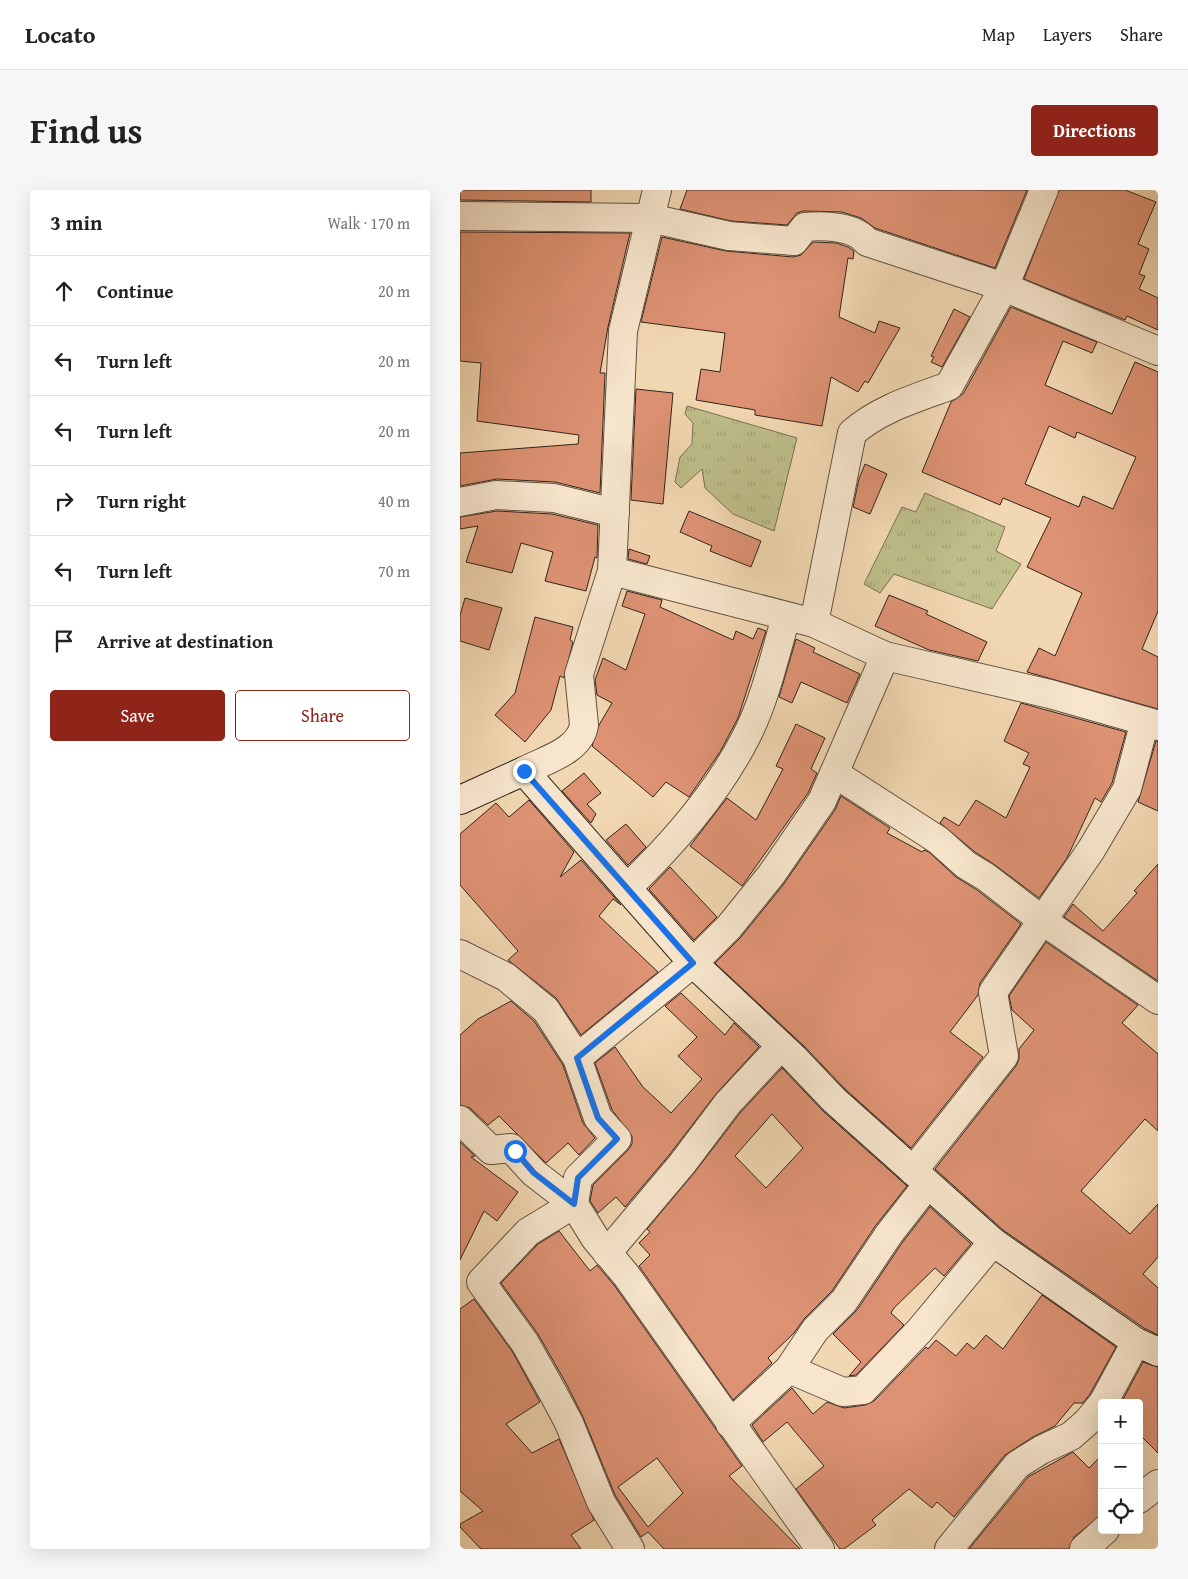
<!DOCTYPE html>
<meta charset="utf-8">
<style>
:root{--surface:#fff;--page:#f6f6f6;--text:#222;--muted:#767676;--line:#e0e0e0;--accent:#8f2418}
body{margin:0;font-family:"Gentium Book Plus",serif;background:var(--page);color:var(--text)}
.controls{position:absolute;right:15px;bottom:15px;display:grid;overflow:hidden;border-radius:5px;box-shadow:0 5px 20px #0002}
.controls button{width:45px;height:45px;display:grid;place-items:center;padding:0;border:0;border-bottom:1px solid var(--line);background:var(--surface);color:var(--text);font:25px sans-serif}
.stop{position:absolute;width:15px;height:15px;margin:-11px;border:4px solid #1a73e8;border-radius:50%;background:#fff}
.stop.end{background:#1a73e8;border-color:#fff;box-shadow:0 1px 5px #0008}
.list{margin:0;padding:0;list-style:none}
h2{display:flex;justify-content:space-between;align-items:center;height:65px;margin:0;padding:0 20px;font-size:21px}
h2 small{font-size:16px;font-weight:400;color:var(--muted)}
.list li{display:grid;grid-template-columns:32px 1fr auto;gap:15px;align-items:center;box-sizing:border-box;height:70px;padding:0 20px;border-top:1px solid var(--line)}
.list b{display:block;font-size:19px;white-space:nowrap}
.list em{font-size:16px;font-style:normal;color:var(--muted)}
.actions{display:flex;gap:10px;padding:15px 20px}
.actions a{flex:1;padding:11px 0;border:1px solid var(--accent);border-radius:5px;text-align:center;font-size:18px;color:var(--accent)}
.actions .main{background:var(--accent);color:#fff}
.icon{flex:none;width:28px;height:28px;fill:none;stroke:currentColor;stroke-width:2;stroke-linecap:round;stroke-linejoin:round}
.map{position:relative;flex:none;width:698px;height:1359px;overflow:hidden;border-radius:5px}
header{display:flex;align-items:center;gap:30px;box-sizing:border-box;height:70px;padding:0 25px;background:var(--surface);border-bottom:1px solid var(--line)}
header strong{font-size:24px}
nav{display:flex;gap:28px;margin-inline-start:auto;font-size:18px}
.intro{display:flex;align-items:center;justify-content:space-between;box-sizing:border-box;height:120px;padding:0 30px}
h1{margin:0;font-size:35px}
.button{padding:12px 22px;border-radius:5px;background:var(--accent);color:#fff;font-size:18px;font-weight:700}
main{display:flex;gap:30px;padding:0 30px}
aside{flex:1;background:var(--surface);border-radius:5px;box-shadow:0 5px 20px #0002}
.map>svg:first-child{display:block}
</style>
<header>
<strong>Locato</strong>
<nav><a>Map</a><a>Layers</a><a>Share</a></nav>
</header>
<div class="intro"><h1>Find us</h1><a class="button">Directions</a></div>
<main>
<aside>
<h2>3 min<small>Walk · 170 m</small></h2>
<ul class="list">
<li><svg class="icon" aria-label="ahead" viewBox="0 0 24 24"><path d="M12 20V5M6 11l6-6 6 6"/></svg><div><b>Continue</b></div><em>20 m</em></li>
<li><svg class="icon" aria-label="left" viewBox="0 0 24 24"><path d="M17 20v-9H6M10 6l-5 5 5 5"/></svg><div><b>Turn left</b></div><em>20 m</em></li>
<li><svg class="icon" aria-label="left" viewBox="0 0 24 24"><path d="M17 20v-9H6M10 6l-5 5 5 5"/></svg><div><b>Turn left</b></div><em>20 m</em></li>
<li><svg class="icon" aria-label="right" viewBox="0 0 24 24"><path d="M7 20v-9h11M14 6l5 5-5 5"/></svg><div><b>Turn right</b></div><em>40 m</em></li>
<li><svg class="icon" aria-label="left" viewBox="0 0 24 24"><path d="M17 20v-9H6M10 6l-5 5 5 5"/></svg><div><b>Turn left</b></div><em>70 m</em></li>
<li><svg class="icon" aria-label="arrive" viewBox="0 0 24 24"><path d="M6 21V4h12l-3 4 3 4H6"/></svg><div><b>Arrive at destination</b></div></li>
</ul>
<div class="actions"><a class="main">Save</a><a>Share</a></div>
</aside>
<div class="map">
<svg width="698" height="1359" viewBox="0 0 698 1359">
<defs>
<pattern id="park-tufts" width="24" height="20" patternUnits="userSpaceOnUse" patternTransform="scale(1.25)"><rect width="24" height="20" fill="#bebe8a"/><path d="M3 7l-1-3M5 7V3M7 7l1-3M15 17l-1-3M17 17v-4M19 17l1-3" fill="none" stroke="#a4a377"/></pattern>
</defs>
<rect width="100%" height="100%" fill="#f2d8b2"/>
<filter id="stains"><feTurbulence type="fractalNoise" baseFrequency=".004" numOctaves="4"/><feColorMatrix values="0 0 0 0 .2 0 0 0 0 .09 0 0 0 0 .02 0 0 0 .5 -.17"/></filter>
<radialGradient id="worn" r=".72"><stop offset=".6" stop-color="#630" stop-opacity="0"/><stop offset="1" stop-color="#630" stop-opacity=".3"/></radialGradient>
<!-- park -->
<g fill="url(#park-tufts)" stroke="#787154">
<path d="M227,216L337,248L314,341L273,324L245,298L242,279L221,298L215,292L220,267L232,254L233,233L225,224Z"/>
<path d="M465,303L545,337L536,361L561,374L532,419L434,384L420,403L404,394L442,317L456,322Z"/>
</g>
<!-- building -->
<g fill="#dd9273" stroke="#32241d" fill-rule="evenodd">
<path d="M0,0H131V12L0,10Z"/>
<path d="M227,0H567L535,78L415,38L401,28L382,22L343,21L337,23L327,35L271,31L220,19Z"/>
<path d="M599,0H665L696,12L678,54L689,59L679,84L685,86L679,99L698,108V140L667,126L665,130L564,89Z"/>
<path d="M0,42L170,43L148,137L140,183H145L140,303L95,292L37,289L0,296V263L118,254L119,245L17,231L21,173L0,171Z"/>
<path d="M202,47L266,61L333,67L341,65L353,52L376,53L388,57L394,61L393,69L388,68L379,127L415,143L419,131L440,138L408,193L405,191L398,202L371,187L362,236L295,225V220L236,210L241,179L260,182L265,143L181,132Z"/>
<path d="M551,117L637,152L632,163L603,151L585,195L652,224L675,172L698,182V421L682,459L698,467V519L567,482L579,458L595,466L622,403L567,377L591,328L543,308L540,315L462,282L491,212L503,204ZM589,236L615,248L617,242L676,267L653,319L623,306L619,317L565,294Z"/>
<path d="M494,119L510,127L482,177L471,172L474,167L471,166Z"/>
<path d="M176,199L213,203L203,314L171,310Z"/>
<path d="M405,274L427,284L410,324L393,317L399,289Z"/>
<path d="M37,321L92,324L138,335L137,368L135,367L126,401L85,391L93,362L61,353L52,383L6,372L18,336L0,339V327Z"/>
<path d="M229,321L301,351L291,377L250,361L252,356L220,342Z"/>
<path d="M169,359L190,366L187,374L168,369Z"/>
<path d="M167,401L202,410L200,417L273,450L276,441L293,449L298,438L306,441L278,528L260,562L229,607L206,592L193,607L132,556L139,535L152,513L137,505L135,490L143,468L166,480L185,424L162,416Z"/>
<path d="M429,405L468,421L466,424L527,452L518,471L469,460L415,436Z"/>
<path d="M5,408L42,418L29,460L0,451V425Z"/>
<path d="M75,427L113,437L110,450L113,452L104,488L100,486L91,520L65,552L35,525L55,503Z"/>
<path d="M336,449L355,458L353,462L400,484L387,513L341,492L332,513L319,507Z"/>
<path d="M561,513L666,542L652,593L641,612L635,608L607,668L579,708L535,675L515,662L480,633L484,627L499,636L516,610L546,628L570,577L563,574L569,563L544,551Z"/>
<path d="M336,534L365,548L351,579L357,583L348,603L282,696L230,656L267,608L296,630L323,579L316,576Z"/>
<path d="M696,551H698V621L678,612Z"/>
<path d="M124,583L141,603L127,614L136,624L131,633L102,601Z"/>
<path d="M381,606L430,638L427,643L462,662L464,660L469,662L496,687L517,700L561,734L520,793L518,805L490,842L523,867L451,958L385,899L345,857L255,773L281,747L323,695L375,620Z"/>
<path d="M69,610L114,662L100,687L121,670L161,715L153,709L139,726L198,782L121,845L96,808L48,770L58,761L0,695V644L36,613L49,627Z"/>
<path d="M166,634L186,657L168,675L146,650Z"/>
<path d="M698,674V791L604,727L613,714L643,741L677,703L674,701Z"/>
<path d="M210,677L257,727L234,750L189,699Z"/>
<path d="M586,752L678,815L662,833L698,864V941L685,929L621,1001L670,1044L698,1014V1067L683,1084L698,1098V1145L684,1138L543,1040L475,979L556,876L559,869V859L574,840L552,820L549,806Z"/>
<path d="M221,803L265,845L274,833L299,857L256,904L210,964L165,1017L156,1007L138,1023L130,1011L133,995L168,960L172,954V946L152,920L135,873L155,857L183,897L211,923L242,889L218,866L237,847L205,816Z"/>
<path d="M51,811L74,831L103,875L123,933L135,948L119,965L108,953L86,973L39,926L28,935L10,918L0,915V845L18,829Z"/>
<path d="M322,878L364,922L447,996L416,1035L372,1101L344,1129L334,1143L310,1166L308,1168L312,1173L273,1210L179,1076L190,1065L179,1053L190,1042L187,1039L234,983L280,923ZM312,924L343,958L306,998L275,966Z"/>
<path d="M0,952L15,966L11,967L58,1002L37,1031L24,1021L0,1070Z"/>
<path d="M470,1017L511,1054L484,1086L475,1078L434,1118L431,1123L444,1135L396,1185L389,1186L401,1172L373,1144L397,1120L442,1053Z"/>
<path d="M99,1041L130,1081L137,1075L154,1095L282,1276L269,1286L340,1359H204L188,1342L181,1347L155,1305L123,1227L107,1195L78,1144L41,1093L78,1054ZM197,1268L223,1303L188,1337L158,1297Z"/>
<path d="M582,1105L656,1157L630,1204L623,1213H614L595,1236L573,1247L545,1265L494,1327L477,1312L472,1318L449,1299L412,1330L416,1335L384,1359H380L336,1299L364,1276L327,1232L303,1252L292,1235L332,1198L353,1224L367,1212L384,1218L405,1215L414,1211L466,1157L468,1159L476,1150L496,1166L507,1153L514,1159L526,1145L543,1159Z"/>
<path d="M14,1109L52,1161L80,1212L46,1234L72,1263L99,1249L134,1330L111,1345L121,1359H21L0,1337V1334L23,1321L0,1301V1119Z"/>
<path d="M683,1172L698,1177V1263L679,1244V1213H661Z"/>
<path d="M613,1262L629,1278L642,1265V1325L614,1347L609,1359H509L568,1287Z"/>
</g>
<g fill="none" stroke-linecap="round" stroke-linejoin="round">
<!-- street casing -->
<g stroke="#625142" stroke-width="30">
<g id="street">
<path d="M0,26L190,28L269,46L334,51L345,37C364,35 395,36 407,52L544,97L698,161"/>
<path d="M0,312L36,305L94,308L155,323"/>
<path d="M152,381L354,433L425,466L590,504L692,533L698,536"/>
<path d="M354,433L392,243C419,219 456,208 489,196L544,97L584,0"/>
<path d="M64,581C85,570 120,561 124,535L119,484L152,381L163,141L197,0"/>
<path d="M374,583L478,650L506,675L526,687L583,731L698,810"/>
<path d="M167,698C212,655 256,605 285,549C305,511 314,468 326,427"/>
<path d="M0,764L46,787L86,820L117,868"/>
<path d="M0,930L31,960L51,958L74,983L114,1014L68,1042L21,1092L65,1153L93,1203L109,1233L141,1312L170,1359"/>
<path d="M453,981L544,866L533,802L631,660L667,599L685,531"/>
<path d="M147,1063L222,974L268,913L321,856"/>
<path d="M329,1179L355,1140L384,1111L429,1044L468,994"/>
<path d="M643,1213L676,1152"/>
<path d="M270,1234L329,1179L383,1202L403,1200L460,1140L533,1052"/>
<path d="M679,1309L698,1294"/>
<path d="M360,1359L166,1085L135,1048L114,1014L118,988L157,949L138,928L117,868L233,773L269,737L311,685L362,611L425,466"/>
<path d="M489,1359L557,1275L581,1260L611,1246L627,1232L642,1214"/>
<path d="M624,1359L645,1340"/>
</g>
</g>
<!-- secondary casing -->
<g stroke="#32241d" stroke-width="30">
<path id="secondary" d="M0,610L64,581L233,773L334,868L374,910L533,1052L676,1152L698,1162"/>
</g>
<!-- street -->
<use href="#street" stroke="#f7e6cd" stroke-width="28"/>
<!-- secondary -->
<use href="#secondary" stroke="#f7e6cd" stroke-width="28"/>
</g>
<g fill="none" stroke-linecap="round" stroke-linejoin="round">
<!-- route -->
<path stroke="#1a73e8" stroke-width="6" d="M55,961L74,983L114,1014L118,988L157,949L138,928L117,868L233,773L64,581"/>
</g>
<rect width="100%" height="100%" filter="url(#stains)"/>
<rect width="100%" height="100%" fill="url(#worn)"/>
</svg>
<div class="controls">
<button>+</button>
<button>−</button>
<button><svg class="icon" aria-label="locate" viewBox="0 0 24 24"><circle cx="12" cy="12" r="6"/><path d="M12 2v4M12 18v4M2 12h4M18 12h4"/></svg></button>
</div>
<div class="stop" style="left:55px;top:961px"></div>
<div class="stop end" style="left:64px;top:581px"></div>
</div>
</main>
